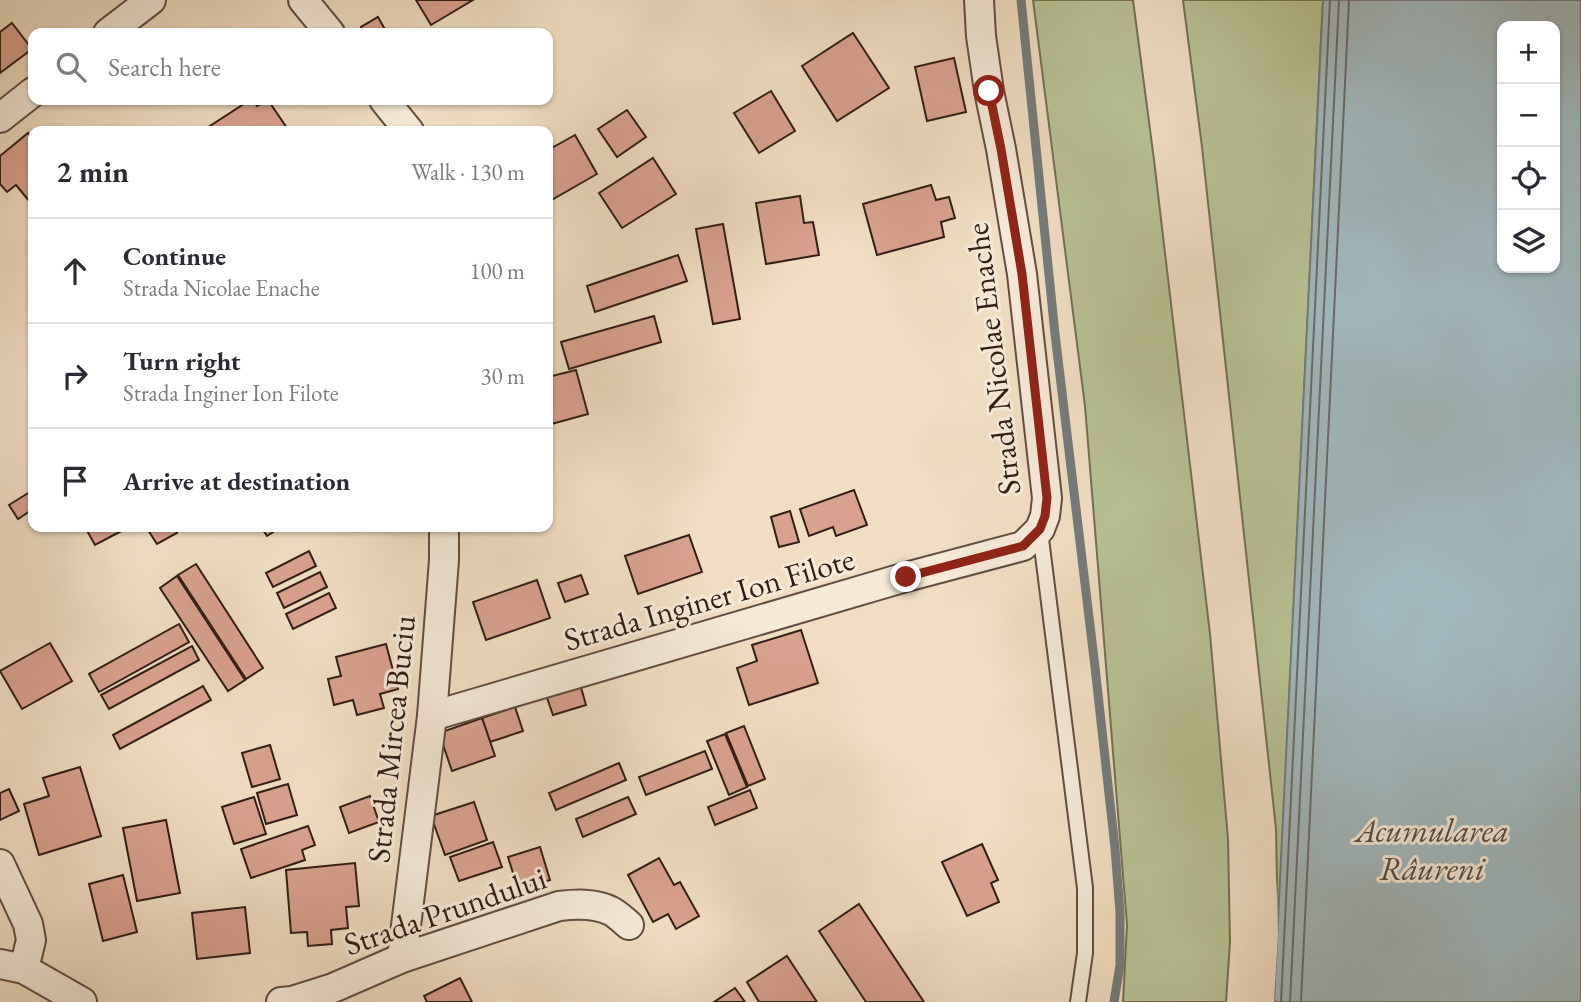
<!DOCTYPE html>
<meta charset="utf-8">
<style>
:root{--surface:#fff;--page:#f2f2f3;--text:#2b2b33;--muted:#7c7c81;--line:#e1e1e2}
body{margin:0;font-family:"EB Garamond",serif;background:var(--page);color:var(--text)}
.controls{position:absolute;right:21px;top:21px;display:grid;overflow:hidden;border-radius:14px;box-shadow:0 2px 5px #0004}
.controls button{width:63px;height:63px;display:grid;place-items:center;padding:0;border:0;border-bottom:2px solid var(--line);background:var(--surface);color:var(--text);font:35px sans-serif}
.stop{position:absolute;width:21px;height:21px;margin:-16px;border:5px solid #8f2418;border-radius:50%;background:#fff}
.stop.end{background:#8f2418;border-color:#fff;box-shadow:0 2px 7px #0008}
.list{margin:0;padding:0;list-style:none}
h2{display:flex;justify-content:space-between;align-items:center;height:91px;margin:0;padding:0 28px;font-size:30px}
h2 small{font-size:23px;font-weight:400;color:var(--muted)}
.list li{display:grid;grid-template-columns:46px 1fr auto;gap:21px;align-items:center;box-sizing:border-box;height:105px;padding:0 28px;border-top:2px solid var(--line)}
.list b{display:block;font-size:26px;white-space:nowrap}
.list p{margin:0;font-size:23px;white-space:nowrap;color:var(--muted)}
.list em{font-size:23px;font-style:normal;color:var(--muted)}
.icon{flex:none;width:38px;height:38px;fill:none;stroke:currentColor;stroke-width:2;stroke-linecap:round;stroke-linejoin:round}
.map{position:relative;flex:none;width:1581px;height:1002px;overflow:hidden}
.search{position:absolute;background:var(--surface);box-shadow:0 2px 5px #0004;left:28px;top:28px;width:525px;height:77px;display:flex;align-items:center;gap:18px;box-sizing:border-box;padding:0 24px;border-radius:14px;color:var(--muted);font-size:26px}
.panel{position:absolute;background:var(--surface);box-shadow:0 2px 5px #0004;left:28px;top:126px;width:525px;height:406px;border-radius:14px}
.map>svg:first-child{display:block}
</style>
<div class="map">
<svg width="1581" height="1002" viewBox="0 0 1581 1002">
<rect width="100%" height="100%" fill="#f1dec2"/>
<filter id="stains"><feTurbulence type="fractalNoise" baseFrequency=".00286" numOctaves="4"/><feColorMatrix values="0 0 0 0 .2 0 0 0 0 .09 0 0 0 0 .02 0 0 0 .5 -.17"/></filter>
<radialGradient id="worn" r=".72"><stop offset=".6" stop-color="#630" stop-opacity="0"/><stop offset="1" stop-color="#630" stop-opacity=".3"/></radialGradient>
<!-- green -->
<g fill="#b8c295" stroke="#757054" stroke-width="2">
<path d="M1033,0H1133L1154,160L1210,634L1228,839L1230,942L1226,1002H1123L1127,925L1085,406Z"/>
<path d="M1183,0H1323L1278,934L1276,829L1202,147Z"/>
</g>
<!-- water -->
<path fill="#a1b9bf" stroke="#757b7b" stroke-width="2" fill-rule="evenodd" d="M1323,0H1581V1002H1274ZM1502,26H1555V268H1502Z"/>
<!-- pier -->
<path fill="#f1dec2" d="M1277,878L1278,934L1274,1002H1271Z"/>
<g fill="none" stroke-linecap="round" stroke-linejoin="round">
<!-- shore -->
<g stroke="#6a6b6a" stroke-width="2">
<path d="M1281,1002L1330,0"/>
<path d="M1290,1002L1339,0"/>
<path d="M1301,1002L1349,0"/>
</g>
<!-- stream -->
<path stroke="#757b7b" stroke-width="9" d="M1021,0L1055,334L1095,667L1115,848L1120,913V965L1114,1002"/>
</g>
<!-- building -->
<g fill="#d9a28e" stroke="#321d14" stroke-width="2">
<path d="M416,0H473L431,25Z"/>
<path d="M378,17L387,33H364L361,27Z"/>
<path d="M12,23L32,49L0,73V32Z"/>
<path d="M853,33L889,88L837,121L802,66Z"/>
<path d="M954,58L966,112L927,121L915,67Z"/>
<path d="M771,91L795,131L759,153L734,113Z"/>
<path d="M250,100H253L257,106L268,100L289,131H214L210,126Z"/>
<path d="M627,110L646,137L617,157L598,129Z"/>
<path d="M28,133L33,139V199L30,202L16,185L7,192L0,184V156Z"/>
<path d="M575,135L597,174L548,202V150Z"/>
<path d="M653,158L676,194L622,228L599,193Z"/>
<path d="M931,185L936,200L949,197L955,218L941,222L944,237L877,255L863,204Z"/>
<path d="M800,196L804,223L813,222L819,255L766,264L756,203Z"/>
<path d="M723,224L740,319L713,324L696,229Z"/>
<path d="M678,255L687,281L595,312L587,286Z"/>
<path d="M654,316L661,342L569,369L561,342Z"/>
<path d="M576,370L588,414L548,425V377Z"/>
<path d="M33,490V509L18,519L9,505Z"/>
<path d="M854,490L867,525L836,536L833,527L809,536L800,509Z"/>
<path d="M790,511L799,542L779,547L771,517Z"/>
<path d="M85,527H129L95,545Z"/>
<path d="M146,527H173L177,533L157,544Z"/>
<path d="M261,527H281L267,536Z"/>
<path d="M689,535L702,572L638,594L625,556Z"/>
<path d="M309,551L316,566L273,587L266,573Z"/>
<path d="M196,564L263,668L246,679L178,575Z"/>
<path d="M320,572L327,587L284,608L277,593Z"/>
<path d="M581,575L588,594L565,602L558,583Z"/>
<path d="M177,576L245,680L228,691L160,588Z"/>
<path d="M537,580L550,618L486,640L473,602Z"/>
<path d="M329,593L336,608L293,629L286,614Z"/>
<path d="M179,624L189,642L99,692L89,674Z"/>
<path d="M801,630L818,683L749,705L737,668L757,661L752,645Z"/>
<path d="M50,643L72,681L22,709L0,671Z"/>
<path d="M386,644L398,689L380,694L384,708L357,715L353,700L334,705L328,679L341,676L336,657Z"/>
<path d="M192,646L199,660L109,709L101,695Z"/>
<path d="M580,684L586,705L553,715L546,695Z"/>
<path d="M203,686L211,700L120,749L113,735Z"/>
<path d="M515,707L523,731L490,742L482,718Z"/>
<path d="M482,718L495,756L452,771L439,733Z"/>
<path d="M744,726L765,779L748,786L726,733Z"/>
<path d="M725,734L747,787L729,795L707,741Z"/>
<path d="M270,745L280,779L252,787L242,753Z"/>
<path d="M705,751L712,769L646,795L639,777Z"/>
<path d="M619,763L626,780L556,810L549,793Z"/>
<path d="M80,767L101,836L39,855L24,804L49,796L43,778Z"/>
<path d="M288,784L297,815L266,824L257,793Z"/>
<path d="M9,789L19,811L0,820V793Z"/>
<path d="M750,790L757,808L715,825L708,807Z"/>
<path d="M370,796L379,822L349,833L340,807Z"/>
<path d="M254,797L266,834L234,844L222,807Z"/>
<path d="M628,797L636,814L583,837L576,819Z"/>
<path d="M474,802L487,840L445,855L431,816Z"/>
<path d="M166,820L180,893L137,901L123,828Z"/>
<path d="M308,826L315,845L302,850L305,860L251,878L241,849Z"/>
<path d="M493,842L502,867L459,881L450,857Z"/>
<path d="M982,844L998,880L991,883L999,902L967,916L942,862Z"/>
<path d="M540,847L550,880L518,889L508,857Z"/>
<path d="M659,858L674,885L680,882L699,916L676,929L668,914L653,922L628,875Z"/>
<path d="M355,863L359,906L346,907L348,928L331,930L332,944L308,946L307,932L291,933L286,870Z"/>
<path d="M123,875L137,932L103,941L89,884Z"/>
<path d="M859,904L924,1002H866L819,931Z"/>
<path d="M245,907L250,953L197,959L192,913Z"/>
<path d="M787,956L817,1002H759L747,982Z"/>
<path d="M460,978L472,1002H427L424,996Z"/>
<path d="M735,988L745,1002H714Z"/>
</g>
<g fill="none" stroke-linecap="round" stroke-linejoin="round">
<!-- service casing -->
<g stroke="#624d40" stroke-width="18">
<path id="service" d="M1040,531L1085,888V953L1078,1002"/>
</g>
<!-- minor casing -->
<g stroke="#624d40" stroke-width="32">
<g id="minor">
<path d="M303,0L330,33"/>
<path d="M108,33L151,0"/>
<path d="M384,100L409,131"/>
<path d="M0,118L33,92"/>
<path d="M432,716L906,577L1023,546L1040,529L1045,516L1047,498L1022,274L1001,149L989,91L981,36L979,0"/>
<path d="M0,864L28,924L31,940L24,969"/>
<path d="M402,958L432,716L444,560V527"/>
<path d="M0,964L24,969L82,1002"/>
<path d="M281,1002L292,1001L333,988L402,958L559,906C576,904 595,903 611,911C617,914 623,920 629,925"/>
</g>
</g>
<!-- service -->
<use href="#service" stroke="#f6ead7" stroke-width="14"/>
<!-- minor -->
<use href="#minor" stroke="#f6ead7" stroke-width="28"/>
</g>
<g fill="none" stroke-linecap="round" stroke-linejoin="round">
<!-- route -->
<path stroke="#8f2418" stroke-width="9" d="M906,577L1023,546L1040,529L1045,516L1047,498L1022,274L1001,149L989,91"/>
</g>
<g text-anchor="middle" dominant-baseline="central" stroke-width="6" stroke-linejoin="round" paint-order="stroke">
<!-- street labels -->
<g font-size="32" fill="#321d14" stroke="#f6ead7">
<text transform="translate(993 359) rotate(-97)">Strada Nicolae Enache</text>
<text transform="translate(709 599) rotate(-16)">Strada Inginer Ion Filote</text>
<text transform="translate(391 739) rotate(-84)">Strada Mircea Buciu</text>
<text transform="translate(445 911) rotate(-19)">Strada Prundului</text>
</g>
<!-- water labels -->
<g font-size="33" font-style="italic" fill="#534c47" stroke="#f6ead7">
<text x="1432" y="830">Acumularea<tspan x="1432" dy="38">Râureni</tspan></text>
</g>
</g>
<rect width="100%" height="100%" filter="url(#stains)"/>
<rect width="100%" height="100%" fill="url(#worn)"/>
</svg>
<div class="controls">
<button>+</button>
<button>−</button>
<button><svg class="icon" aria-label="locate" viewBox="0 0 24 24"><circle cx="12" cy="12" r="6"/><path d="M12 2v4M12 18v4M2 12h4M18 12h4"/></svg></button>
<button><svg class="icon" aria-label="layers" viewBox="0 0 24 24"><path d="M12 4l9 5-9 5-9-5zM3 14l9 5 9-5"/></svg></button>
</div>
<div class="stop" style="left:989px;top:91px"></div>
<div class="stop end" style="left:906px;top:577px"></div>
<div class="search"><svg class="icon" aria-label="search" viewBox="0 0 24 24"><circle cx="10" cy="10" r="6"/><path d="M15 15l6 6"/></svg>Search here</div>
<section class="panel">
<h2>2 min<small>Walk · 130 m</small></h2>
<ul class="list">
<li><svg class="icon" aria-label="ahead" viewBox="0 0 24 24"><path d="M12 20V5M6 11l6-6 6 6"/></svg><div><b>Continue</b><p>Strada Nicolae Enache</p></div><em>100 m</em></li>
<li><svg class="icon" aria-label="right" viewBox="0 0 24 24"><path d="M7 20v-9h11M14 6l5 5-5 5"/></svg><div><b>Turn right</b><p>Strada Inginer Ion Filote</p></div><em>30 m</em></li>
<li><svg class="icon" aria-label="arrive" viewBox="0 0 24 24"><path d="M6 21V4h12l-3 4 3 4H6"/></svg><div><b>Arrive at destination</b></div></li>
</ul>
</section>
</div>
